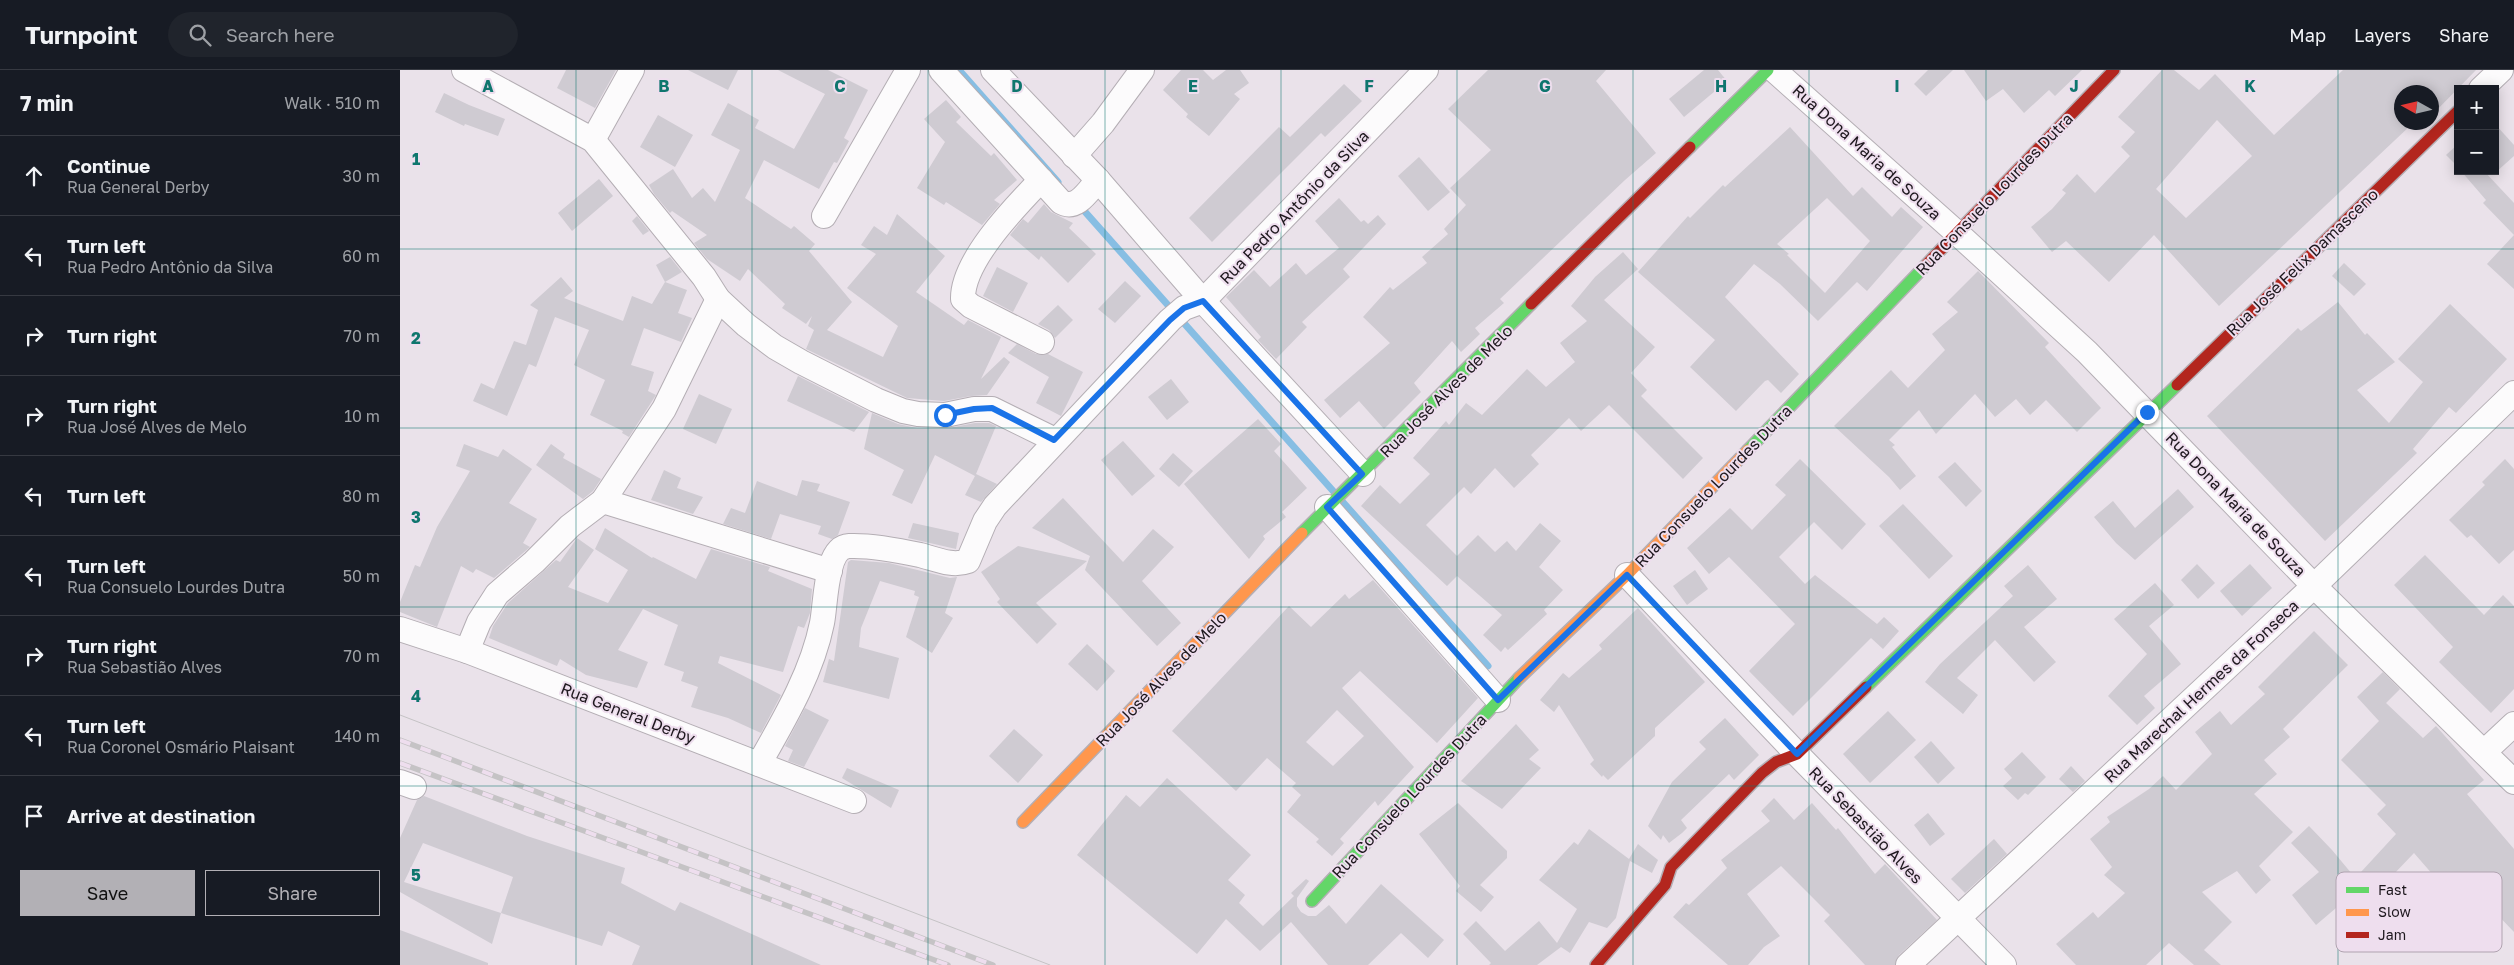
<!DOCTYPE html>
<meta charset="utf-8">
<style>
:root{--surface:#171b24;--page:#20242c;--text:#f1f3f6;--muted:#9ea1a6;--line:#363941;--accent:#b2b0b5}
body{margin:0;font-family:"Golos Text",sans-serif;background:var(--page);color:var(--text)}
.controls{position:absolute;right:15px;top:15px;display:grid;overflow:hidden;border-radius:0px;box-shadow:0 2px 12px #0003}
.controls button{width:45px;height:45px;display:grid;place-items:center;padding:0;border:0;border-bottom:1px solid var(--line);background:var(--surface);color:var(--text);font:25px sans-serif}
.compass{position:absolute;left:1994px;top:15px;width:45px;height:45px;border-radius:50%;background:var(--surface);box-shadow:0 2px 12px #0003;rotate:278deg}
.stop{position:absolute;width:15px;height:15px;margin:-11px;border:4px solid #1a73e8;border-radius:50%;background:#fff}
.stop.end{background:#1a73e8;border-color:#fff;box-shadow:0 1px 5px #0008}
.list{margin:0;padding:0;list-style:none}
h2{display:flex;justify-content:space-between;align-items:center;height:65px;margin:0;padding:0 20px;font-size:21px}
h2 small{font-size:16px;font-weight:400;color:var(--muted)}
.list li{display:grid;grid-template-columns:32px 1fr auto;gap:15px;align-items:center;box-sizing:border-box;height:80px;padding:0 20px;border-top:1px solid var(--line)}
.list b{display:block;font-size:19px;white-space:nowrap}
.list p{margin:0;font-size:16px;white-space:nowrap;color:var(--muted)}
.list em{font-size:16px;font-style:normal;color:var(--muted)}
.actions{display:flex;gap:10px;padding:15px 20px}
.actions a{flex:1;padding:11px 0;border:1px solid var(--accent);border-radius:0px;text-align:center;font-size:18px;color:var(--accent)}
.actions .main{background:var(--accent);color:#111}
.icon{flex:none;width:28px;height:28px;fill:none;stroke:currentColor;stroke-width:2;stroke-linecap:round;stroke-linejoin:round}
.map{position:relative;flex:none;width:2114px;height:895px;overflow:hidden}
header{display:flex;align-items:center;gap:30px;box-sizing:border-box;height:70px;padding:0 25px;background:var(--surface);border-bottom:1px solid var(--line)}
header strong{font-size:24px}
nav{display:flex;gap:28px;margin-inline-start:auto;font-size:18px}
.search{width:350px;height:45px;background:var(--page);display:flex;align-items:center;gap:12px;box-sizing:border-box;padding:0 18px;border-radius:28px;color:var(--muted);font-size:19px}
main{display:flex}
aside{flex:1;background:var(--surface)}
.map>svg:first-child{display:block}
</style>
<header>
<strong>Turnpoint</strong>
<div class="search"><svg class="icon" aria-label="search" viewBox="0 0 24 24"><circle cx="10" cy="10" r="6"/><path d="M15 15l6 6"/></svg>Search here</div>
<nav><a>Map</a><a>Layers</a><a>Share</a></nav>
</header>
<main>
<aside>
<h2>7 min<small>Walk · 510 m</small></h2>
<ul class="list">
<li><svg class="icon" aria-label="ahead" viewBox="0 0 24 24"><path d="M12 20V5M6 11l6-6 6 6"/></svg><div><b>Continue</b><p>Rua General Derby</p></div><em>30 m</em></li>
<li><svg class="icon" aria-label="left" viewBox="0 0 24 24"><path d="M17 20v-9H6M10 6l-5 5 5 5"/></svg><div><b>Turn left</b><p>Rua Pedro Antônio da Silva</p></div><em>60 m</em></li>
<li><svg class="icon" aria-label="right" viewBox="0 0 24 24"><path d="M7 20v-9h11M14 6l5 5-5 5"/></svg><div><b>Turn right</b></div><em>70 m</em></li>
<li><svg class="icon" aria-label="right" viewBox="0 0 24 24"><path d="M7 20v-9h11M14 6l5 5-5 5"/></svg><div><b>Turn right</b><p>Rua José Alves de Melo</p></div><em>10 m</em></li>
<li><svg class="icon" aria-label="left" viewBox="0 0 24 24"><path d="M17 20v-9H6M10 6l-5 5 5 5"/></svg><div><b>Turn left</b></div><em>80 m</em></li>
<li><svg class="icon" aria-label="left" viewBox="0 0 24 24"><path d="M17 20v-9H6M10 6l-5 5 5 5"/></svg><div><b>Turn left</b><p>Rua Consuelo Lourdes Dutra</p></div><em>50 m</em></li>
<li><svg class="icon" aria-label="right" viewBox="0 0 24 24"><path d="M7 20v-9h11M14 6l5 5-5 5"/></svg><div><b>Turn right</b><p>Rua Sebastião Alves</p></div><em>70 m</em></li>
<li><svg class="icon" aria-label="left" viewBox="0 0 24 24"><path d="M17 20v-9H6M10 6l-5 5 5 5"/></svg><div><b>Turn left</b><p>Rua Coronel Osmário Plaisant</p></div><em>140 m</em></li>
<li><svg class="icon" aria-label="arrive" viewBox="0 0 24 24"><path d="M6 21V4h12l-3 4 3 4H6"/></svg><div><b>Arrive at destination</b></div></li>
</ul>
<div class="actions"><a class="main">Save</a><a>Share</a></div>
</aside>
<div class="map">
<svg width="2114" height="895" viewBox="0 0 2114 895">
<rect width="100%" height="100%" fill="#eae2ea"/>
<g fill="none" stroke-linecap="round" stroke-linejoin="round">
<!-- stream -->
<g stroke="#87bee3" stroke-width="7">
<path d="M559,0L658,112"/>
<path d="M679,135L934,422"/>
<path d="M941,430L1088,596"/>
</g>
</g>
<!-- building -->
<g fill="#cfcbd2" fill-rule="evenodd">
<path d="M166,0H216L195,38L157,18Z"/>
<path d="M288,0H338L328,20Z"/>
<path d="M378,0H428L468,20L444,68L449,71L437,93L434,92L419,119L364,90L345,128L391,159L394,156L415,174L409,181L452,232L427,260L483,287L498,256L447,218L476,184L461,175L474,156L487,165L497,144L545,186L516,222L564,255L568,250L601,267L581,309L604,287L610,292L587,325L571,326L544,331L507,328L406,279L414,260L408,256L412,246L406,254L382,238L385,234L348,199L340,211L307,189L294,173L307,165L272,141L270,143L254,124L249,115L273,99L292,128L303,118L315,132L340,80L311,65L328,33L359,50L355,58L394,79L425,24Z"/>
<path d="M781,0H803L813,10L826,0H840L849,13L834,24L840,29L809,66L786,47L788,44L763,20Z"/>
<path d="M1088,0H1206L1196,11L1256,83L1225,110L1100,229L1104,233L1075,258L1080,264L1061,282L1052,271L1014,313L1021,322L984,359L959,331L940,348L924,330L990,273L963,247L990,217L993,220L1027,193L1022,187L1048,164L1044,159L1066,135L1050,118L1091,80L1048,39Z"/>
<path d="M1304,0H1318L1327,11L1284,47L1269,29Z"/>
<path d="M1528,0H1553L1526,26L1514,14Z"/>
<path d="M1564,0H1682L1655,26L1649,20L1624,43L1603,19L1586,31Z"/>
<path d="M1762,0H1774L1799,20L1815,4L1874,65L1943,0H2076L2032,45V22H2002V52H2024L2019,57L2011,55L1819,236L1754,165L1709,212L1666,171L1652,182L1631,157L1652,139L1666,123L1662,120L1677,104L1695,123L1730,86L1721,77L1735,62L1718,47ZM1817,50L1852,86L1786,148L1756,119Z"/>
<path d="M944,14L962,31L925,67L921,63L812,172L789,148L879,57L890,67Z"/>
<path d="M44,23L69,35L105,49L98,66L65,54L64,56L35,42Z"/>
<path d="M546,30L561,47L556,52L591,86L594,83L617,110L594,130L600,134L582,155L546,132L544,135L517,118L545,72L524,49Z"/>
<path d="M258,45L293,65L275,97L240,77Z"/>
<path d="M2095,54L2114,75V86L2095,103Z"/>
<path d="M1390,57L1453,126L1462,117L1492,147L1501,137L1523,157L1467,221L1457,212L1418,251L1380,214L1354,194L1325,227L1399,304L1381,323L1368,310L1365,311L1336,341L1290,297L1315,270L1238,202L1288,146L1290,148L1323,115L1325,117ZM1427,128L1470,171L1425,223L1387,185L1389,184L1377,174Z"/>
<path d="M2058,74V97L2046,85Z"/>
<path d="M1019,87L1050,122L1028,141L998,106Z"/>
<path d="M2061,101H2084L2114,133V219L2087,194L2114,165L2083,133L2086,130Z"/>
<path d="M199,109L213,126L172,161L158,143Z"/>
<path d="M939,128L961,152L964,150L968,154L978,145L986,154L943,199L950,207L902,252L907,257L876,289L858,270L861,267L826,227L854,200L870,217L896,193L906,205L939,178L915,151Z"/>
<path d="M644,134L651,142L673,153L669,158L696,184L668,213L641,186L639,190L610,165L623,149L628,153Z"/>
<path d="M237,146L249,161L243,165L232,151Z"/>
<path d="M1223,182L1238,199L1204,230L1255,277L1231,303L1247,320L1241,326L1303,388L1283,409L1209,335L1181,361L1169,348L1131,385L1139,394L1114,418L1095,398L1071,424L1064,417L1026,455L1057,486L1078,465L1095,482L1107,471L1116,481L1140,453L1161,471L1139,497L1163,520L1144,540L1147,544L1108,580L1105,577L1101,582L1083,565L1102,545L1057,506L1047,516L961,436L980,415L1000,434L1030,404L1013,388L1046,351L1049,355L1066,333L1082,345L1127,299L1146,317L1175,292L1160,273L1187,251L1171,236L1195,207Z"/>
<path d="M270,187L282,202L265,212L256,195Z"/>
<path d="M1944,193L1966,214L1954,226L1932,206Z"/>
<path d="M597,197L628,213L613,242L583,226Z"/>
<path d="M1578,201L1649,273L1645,277L1701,338L1677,362L1646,330L1630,345L1616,329L1595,347L1575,324L1536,364L1519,340L1489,370L1495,375L1492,377L1516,406L1500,420L1489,407L1434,356L1491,300L1508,318L1545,280L1532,264L1558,242L1547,232Z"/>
<path d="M161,207L173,221L164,228L223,251L232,226L252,234L265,212L287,220L278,243L292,248L281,272L244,258L231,295L254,302L248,321L256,325L229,367L222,363L223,361L190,345L205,310L174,295L189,260L155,247L136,297L129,294L107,346L73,331L81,313L94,319L114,271L126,275L138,240L130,235Z"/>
<path d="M725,211L741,226L715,253L698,239Z"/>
<path d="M1938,232L1965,265L1967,263L1995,292L1957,320L1989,353L2023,312L1998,289L2050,234L2107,289L2056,343L2049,337L2013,379L2017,383L1925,471L1807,346L1898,258L1901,261Z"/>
<path d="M658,235L673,250L655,268L649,260L638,254Z"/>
<path d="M617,274L636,284H648L683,302L661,346L636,333L649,307L608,283Z"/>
<path d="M398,306L469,342L454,362L387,331Z"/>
<path d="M771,309L789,332L767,350L748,327Z"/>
<path d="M299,324L332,339L316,374L283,359Z"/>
<path d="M472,343L498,354L517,358H548L575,353H589L596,356L576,404L597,414L581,432L565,425L575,406L535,385L512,434L492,425L504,400L464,379Z"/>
<path d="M858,349L881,374L874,381L907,418L882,442L886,447L863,466L865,469L849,489L784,414Z"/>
<path d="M723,371L755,406L732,426L701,390Z"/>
<path d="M64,374L98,387L103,379L132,399L109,433L137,449L123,473L130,477L94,508L76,499L73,503L61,496L37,557L0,542V532L15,495L20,497L37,457L70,401L56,396Z"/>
<path d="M151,374L165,384L163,388L201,409L193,421L183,429L136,395Z"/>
<path d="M773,383L793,401L779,417L759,399Z"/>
<path d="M1400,389L1466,454L1442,480L1414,452L1379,487L1405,514L1415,505L1477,554L1484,547L1499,561L1483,579L1471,568L1393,646L1349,601L1395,554L1329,487L1309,504L1287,478L1330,438L1352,460L1386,425L1375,415Z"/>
<path d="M2105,389L2114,399V480L2099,494L2071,465L2067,468L2049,450L2085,415L2082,412Z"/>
<path d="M1555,392L1582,421L1566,437L1538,407Z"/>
<path d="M264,400L281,408L277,418L303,427L293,444L251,430Z"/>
<path d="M402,410L420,414L417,421L450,432L438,465L432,469L418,464L421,456L380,444L371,469L323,454L331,438L345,443L357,411L397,426Z"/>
<path d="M1778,419L1794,437L1735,490L1716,473L1694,447L1713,431L1735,458Z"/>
<path d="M663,428L723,492L753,459L774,477L742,511L781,553L757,576L685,500L690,486L632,458Z"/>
<path d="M1503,434L1553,486L1529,509L1479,456Z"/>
<path d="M513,453L559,463L556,479L508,468Z"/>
<path d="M205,458L252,488L253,487L296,509L311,479L370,497L368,501L412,519L410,543L404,558L398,556L383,602L320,586L318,593L381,625L361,663L328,648L291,637L298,617L281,611L284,602L264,595L278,555L243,539L218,580L248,592L237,618L186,605L160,589L157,596L89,568L93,556L108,533L156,490L160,492L177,468L194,480L168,517L208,533L228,500L195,479Z"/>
<path d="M618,476L687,491L636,533L657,554L637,574L597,532L600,529L581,502Z"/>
<path d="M2025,485L2084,545L2103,525L2114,536V619L2091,643L2039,592L2053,577L1994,515Z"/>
<path d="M451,490L489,493L550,508L557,507L545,543L553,548L532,583L506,567L519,527L514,525L515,521L480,511L461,558L459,577L499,588L489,629L423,612L429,589L434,591L448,492Z"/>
<path d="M1797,494L1815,513L1798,529L1781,510Z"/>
<path d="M1850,494L1872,518L1842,546L1820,521Z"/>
<path d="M1628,495L1657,529L1624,557L1656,592L1634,612L1595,570L1557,608L1578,625L1563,644L1525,612L1540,594L1613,526L1604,516Z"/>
<path d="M1295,500L1308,519L1287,535L1273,516Z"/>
<path d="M973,510L1078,628L1037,673L960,601L942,618L1014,697L978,736L975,731L940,769L944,773L932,786L916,772L919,769L887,742L901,725L892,717L896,713L867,688L836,721L772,661L889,536L911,557L945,524L949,529ZM937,640L964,666L933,696L906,672Z"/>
<path d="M1755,513L1774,535L1749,556L1781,594L1744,626L1755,638L1737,655L1708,626L1747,584L1714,549Z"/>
<path d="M1238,538L1305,612L1255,658V666L1208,710L1203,705L1202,707L1190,694L1194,690L1159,635L1154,642L1140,630L1163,603L1169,608L1202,579L1199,575Z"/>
<path d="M1914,561L1948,595L1883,659L1890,667L1864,690L1877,704L1854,724L1893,762L1859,796L1871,810L1856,824L1837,801L1802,822L1832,852L1804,880L1821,895H1794L1769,873L1746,895H1676L1656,874L1693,842L1698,848L1725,823L1704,805L1712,797L1690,769L1710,752L1707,747L1749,719L1763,706L1776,720L1812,684L1795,662L1820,641L1831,655L1865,624L1858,617Z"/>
<path d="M687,574L715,601L697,621L668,594Z"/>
<path d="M1983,602L2000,619L1986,633L2023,668L2036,656L2084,710L2067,724L2114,779V862L2093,840L2091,842L2061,809L2047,821L2014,783L1992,806L1995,812L1972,824L1961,802L1996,764L1977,744L1986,735L1941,690L1979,651L1957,627Z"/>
<path d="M405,638L429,650L404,697L388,691L393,680L385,676Z"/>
<path d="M1488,641L1516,670L1470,713L1443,684Z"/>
<path d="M1325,648L1359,685L1334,710L1329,704L1281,750L1287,758L1282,763L1269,773L1263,765L1261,770L1248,756L1272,712L1306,679L1299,672Z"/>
<path d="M1116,654L1139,680L1129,689L1141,698L1102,739L1061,711Z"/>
<path d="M614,659L643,685L618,713L589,686Z"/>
<path d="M1531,671L1555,698L1538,714L1514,687Z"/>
<path d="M1622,682L1646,707L1628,725L1625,723L1618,730L1603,716L1612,708L1604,699Z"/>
<path d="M1671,696L1685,711L1673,722L1659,709Z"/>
<path d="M447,698L499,720L491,738L442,708Z"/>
<path d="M767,708L851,785L828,810L845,825L839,833L863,856L894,826L891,823L906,809L909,811L897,828V836L901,842L908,846H916L929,835L946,854L981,814L1044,870L1028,888L1001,863L968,895H928L891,852L860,881L826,849L797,884L677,785L726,725L740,737Z"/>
<path d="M24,726L127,766L225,798L221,813L275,841L280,832L421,895H232L240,876L208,861L202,876L101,843L92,874L0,822V768L17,730ZM23,773L113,807L101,843L4,812Z"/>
<path d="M1374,728L1394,750L1412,733L1436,760L1438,758L1475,804L1485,794L1537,850L1499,885L1495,895H1465L1424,851L1430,845L1381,796L1347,824L1380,866L1364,877L1348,895H1328L1273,847L1286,833L1289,835L1327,798L1321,790L1370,751L1361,741Z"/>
<path d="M1058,733L1107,781V788L1080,815L1094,827L1081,842L1056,821L1060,816L1019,764Z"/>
<path d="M1528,743L1545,764L1530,776L1514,755Z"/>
<path d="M1909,756L1932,780L1962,816L1916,855L1892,825L1919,802L1891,773Z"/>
<path d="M1189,759L1229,789L1238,774L1258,790L1252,803L1230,791L1216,848L1207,858L1189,852L1170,883L1161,877L1137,895H1089L1091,893L1063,864L1076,851L1105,881L1139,851L1157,873L1177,839L1139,810L1174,772L1178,775Z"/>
<path d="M1594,769L1607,784L1565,823L1551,809Z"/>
<path d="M0,860L88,893V895H0Z"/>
</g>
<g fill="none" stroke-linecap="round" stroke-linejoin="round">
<!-- street casing -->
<g stroke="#b4aeb4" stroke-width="26">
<g id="street">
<path d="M64,0L193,70L304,207L318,229L346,255L375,277L401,292L476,330L503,341L518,344L545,345L574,339H592L655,370"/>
<path d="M541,0L661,132C677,141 688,121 698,110"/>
<path d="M593,0L698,110L803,231L963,404"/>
<path d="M1374,0L1557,163L1687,282L1914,516L2114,712"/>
<path d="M2081,19L2101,0"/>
<path d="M193,70L232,0"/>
<path d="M674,86L703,53L742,0"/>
<path d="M641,110C615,137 562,191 563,229L571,236L642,272"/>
<path d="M424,146L508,0"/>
<path d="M203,431L430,501"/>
<path d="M927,437L1098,630"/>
<path d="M1227,505L1397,684L1604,895"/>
<path d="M0,559L67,581L454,731"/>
<path d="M67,581L79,552L97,524L134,492L170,456L203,431L264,339L318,229"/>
<path d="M2084,682L2114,654"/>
<path d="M359,694C384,650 412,603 422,553C426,534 425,477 449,476C472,475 497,480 520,485C536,489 552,497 568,491L585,451L595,436L770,250L784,238L803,231L1026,0"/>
<path d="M0,712L14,717"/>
<path d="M1508,895L1914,516L2114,323"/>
</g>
</g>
<!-- fast casing -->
<g stroke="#b4aeb4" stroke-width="14">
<g id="fast">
<path d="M1290,77L1368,0"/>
<path d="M1348,380L1525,196"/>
<path d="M902,463L1131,234"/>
<path d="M1466,617L1777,315"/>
<path d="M912,831L1119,608"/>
</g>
</g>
<!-- slow casing -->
<g stroke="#b4aeb4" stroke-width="14">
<g id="slow">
<path d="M1119,608L1227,505L1348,380"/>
<path d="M623,752L902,463"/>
</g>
</g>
<!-- jam casing -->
<g stroke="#b4aeb4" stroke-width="14">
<g id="jam">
<path d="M1525,196L1714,0"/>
<path d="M1131,234L1290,77"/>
<path d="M1777,315L2058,41"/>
<path d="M1196,895L1265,815L1271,797L1362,703L1376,692L1397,684L1466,617"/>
</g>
</g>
<!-- street -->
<use href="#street" stroke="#fcfbfc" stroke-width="24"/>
<!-- fast -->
<use href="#fast" stroke="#63d668" stroke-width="11"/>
<!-- slow -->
<use href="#slow" stroke="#ff974d" stroke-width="11"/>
<!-- jam -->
<use href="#jam" stroke="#b3261e" stroke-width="11"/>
<!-- tram -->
<path stroke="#c5c3c5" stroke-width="1" d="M0,645L650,895"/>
<!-- rail casing -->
<g stroke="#c5c3c5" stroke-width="5.5">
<g id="rail">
<path d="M0,670L593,895"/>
<path d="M0,693L548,895"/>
</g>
</g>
<!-- rail -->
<use href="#rail" stroke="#eedeee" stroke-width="4" stroke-dasharray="11" stroke-linecap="butt"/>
</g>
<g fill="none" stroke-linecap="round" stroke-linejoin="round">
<!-- route -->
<path stroke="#1a73e8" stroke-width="6" d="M545,345L574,339L592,338L654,370L770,250L784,238L803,231L962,404L927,437L1098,630L1227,505L1397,684L1747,342"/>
</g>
<!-- grid -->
<path fill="none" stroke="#0f766e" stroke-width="1" stroke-opacity="0.55" d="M176,0V895M352,0V895M528,0V895M705,0V895M881,0V895M1057,0V895M1233,0V895M1409,0V895M1586,0V895M1762,0V895M1938,0V895M0,179H2114M0,358H2114M0,537H2114M0,716H2114"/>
<g text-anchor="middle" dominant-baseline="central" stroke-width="4" stroke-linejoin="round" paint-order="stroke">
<!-- street labels -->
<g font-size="16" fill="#1e181e" stroke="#eedeee">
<text transform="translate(1467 82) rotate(42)">Rua Dona Maria de Souza</text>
<text transform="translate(1594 124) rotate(-46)">Rua Consuelo Lourdes Dutra</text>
<text transform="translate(894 137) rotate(-46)">Rua Pedro Antônio da Silva</text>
<text transform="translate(1902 192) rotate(-44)">Rua José Felix Damasceno</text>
<text transform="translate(1046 321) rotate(-45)">Rua José Alves de Melo</text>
<text transform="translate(1313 416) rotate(-46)">Rua Consuelo Lourdes Dutra</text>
<text transform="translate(1836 434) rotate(46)">Rua Dona Maria de Souza</text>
<text transform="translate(761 609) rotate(-46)">Rua José Alves de Melo</text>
<text transform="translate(1801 621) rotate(-43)">Rua Marechal Hermes da Fonseca</text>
<text transform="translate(228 643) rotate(21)">Rua General Derby</text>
<text transform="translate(1009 726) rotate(-47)">Rua Consuelo Lourdes Dutra</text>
<text transform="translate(1466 755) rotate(46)">Rua Sebastião Alves</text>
</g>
</g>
<!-- legend -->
<rect x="1936" y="802" width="166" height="80" rx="8" fill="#eedeee" stroke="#b0a3b0" stroke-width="1"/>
<rect x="1946" y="817" width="23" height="6" fill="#63d668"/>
<rect x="1946" y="839" width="23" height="7" fill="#ff974d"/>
<rect x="1946" y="862" width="23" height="6" fill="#b3261e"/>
<g font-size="14" fill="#1e181e">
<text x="1978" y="825">Fast</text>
<text x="1978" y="847">Slow</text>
<text x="1978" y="870">Jam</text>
</g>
<g font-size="16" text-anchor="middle" font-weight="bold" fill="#0f766e" stroke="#eedeee" stroke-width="4" stroke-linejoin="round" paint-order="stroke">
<text x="88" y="22">A</text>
<text x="264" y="22">B</text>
<text x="440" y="22">C</text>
<text x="617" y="22">D</text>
<text x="793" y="22">E</text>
<text x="969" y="22">F</text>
<text x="1145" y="22">G</text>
<text x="1321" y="22">H</text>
<text x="1497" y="22">I</text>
<text x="1674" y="22">J</text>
<text x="1850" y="22">K</text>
<text x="16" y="95">1</text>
<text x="16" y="274">2</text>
<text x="16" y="453">3</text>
<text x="16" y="632">4</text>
<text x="16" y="811">5</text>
</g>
</svg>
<div class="controls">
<button>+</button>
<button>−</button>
</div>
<svg class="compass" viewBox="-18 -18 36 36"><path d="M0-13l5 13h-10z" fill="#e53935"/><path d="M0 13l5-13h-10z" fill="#9ea1a6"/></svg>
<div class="stop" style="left:545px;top:345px"></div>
<div class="stop end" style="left:1747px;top:342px"></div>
</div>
</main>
